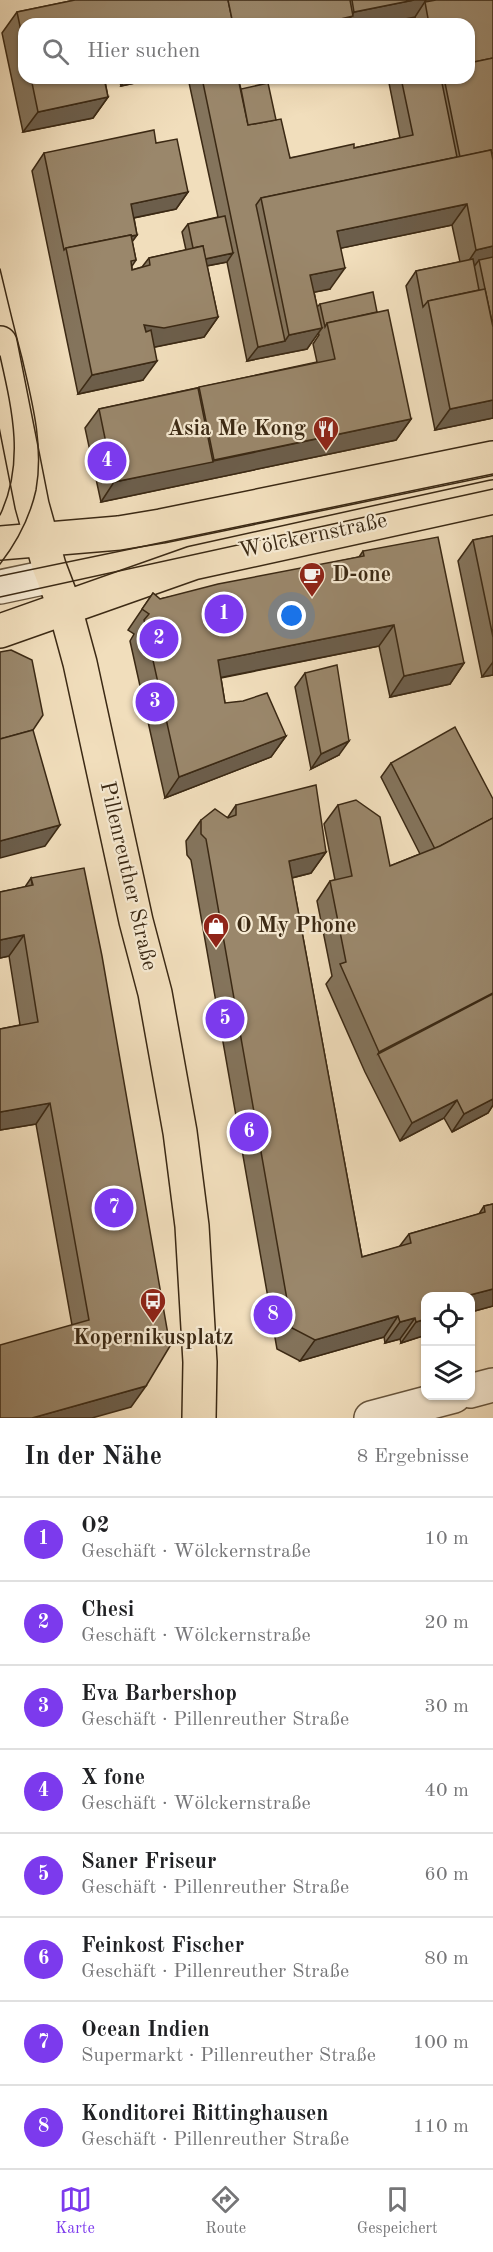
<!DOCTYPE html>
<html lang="de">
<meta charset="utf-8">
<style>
:root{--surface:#fff;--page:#f2f2f2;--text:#202124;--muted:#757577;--line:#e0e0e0;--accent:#7c3aed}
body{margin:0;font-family:"Old Standard TT",serif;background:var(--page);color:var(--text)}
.controls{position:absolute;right:18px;bottom:18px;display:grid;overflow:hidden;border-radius:12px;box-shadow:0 2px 4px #0004}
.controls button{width:54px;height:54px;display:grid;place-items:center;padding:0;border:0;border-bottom:2px solid var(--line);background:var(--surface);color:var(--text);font:30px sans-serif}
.you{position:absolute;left:292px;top:616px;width:21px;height:21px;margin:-15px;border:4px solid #fff;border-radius:50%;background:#1a73e8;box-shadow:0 0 0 9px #1a73e833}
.badge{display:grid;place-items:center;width:39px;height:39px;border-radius:50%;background:var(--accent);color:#fff;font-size:20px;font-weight:700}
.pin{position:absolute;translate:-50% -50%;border:3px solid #fff;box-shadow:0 2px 6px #0006}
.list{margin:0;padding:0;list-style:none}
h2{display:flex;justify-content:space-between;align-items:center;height:78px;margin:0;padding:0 24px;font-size:26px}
h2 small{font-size:20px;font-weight:400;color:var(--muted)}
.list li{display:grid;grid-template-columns:39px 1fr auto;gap:18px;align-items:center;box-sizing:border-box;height:84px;padding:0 24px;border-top:2px solid var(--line)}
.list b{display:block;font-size:22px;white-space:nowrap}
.list p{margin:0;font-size:20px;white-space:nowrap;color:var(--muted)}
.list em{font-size:20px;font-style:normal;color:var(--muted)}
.icon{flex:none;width:33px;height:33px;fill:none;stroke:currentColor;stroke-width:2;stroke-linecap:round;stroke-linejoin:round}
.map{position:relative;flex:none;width:493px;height:1418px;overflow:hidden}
.search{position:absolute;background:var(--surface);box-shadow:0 2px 4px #0004;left:18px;right:18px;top:18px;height:66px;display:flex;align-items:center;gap:15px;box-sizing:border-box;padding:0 21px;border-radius:18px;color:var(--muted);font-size:22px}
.sheet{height:750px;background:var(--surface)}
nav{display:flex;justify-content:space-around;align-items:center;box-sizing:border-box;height:84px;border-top:2px solid var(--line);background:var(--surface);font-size:16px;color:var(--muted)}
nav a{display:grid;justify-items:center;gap:3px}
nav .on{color:var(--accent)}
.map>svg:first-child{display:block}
</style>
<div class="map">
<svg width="493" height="1418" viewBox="0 0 493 1418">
<rect width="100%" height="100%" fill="#f1debc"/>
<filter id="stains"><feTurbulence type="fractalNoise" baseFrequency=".00333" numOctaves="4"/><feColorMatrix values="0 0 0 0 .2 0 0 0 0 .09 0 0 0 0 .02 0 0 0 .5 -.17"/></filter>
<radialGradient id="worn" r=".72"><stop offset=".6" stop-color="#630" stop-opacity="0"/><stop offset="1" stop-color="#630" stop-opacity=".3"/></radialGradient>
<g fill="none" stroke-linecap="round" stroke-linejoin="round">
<!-- minor casing -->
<g stroke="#68563e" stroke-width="36">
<g id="minor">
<path d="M0,587L52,576"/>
<path d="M470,1391L493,1385"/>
<path d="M371,1418L454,1396"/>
</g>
</g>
<!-- major casing -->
<g stroke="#3b2914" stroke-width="36">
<g id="major">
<path d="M0,343L32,505L49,566L65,608L80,663L136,921L155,993L180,1132L192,1226L200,1362L199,1418"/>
<path d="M0,543L119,533L161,526L493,458"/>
<path d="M0,631L193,563L493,497"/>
</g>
</g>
<!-- minor -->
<use href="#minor" stroke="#f6ead3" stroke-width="33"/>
<!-- major -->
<use href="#major" stroke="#f1debc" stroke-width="33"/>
<!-- tram -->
<g stroke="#3b2914" stroke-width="1.5">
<path d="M0,269C7,298 14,328 22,358C32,401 44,446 36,490C30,517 17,542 0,564"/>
<path d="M0,356C12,409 25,463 0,515"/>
<path d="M0,576L493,474"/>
<path d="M0,597L493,489"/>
</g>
</g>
<!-- wall -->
<g fill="#84745c" stroke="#3b2914" stroke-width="1.5">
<path d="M75,0H493V418L435,430L406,286L416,271L460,262L452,225L341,248L330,289L314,292L317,307L320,304L377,312L411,419L396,440L101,502L85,428L99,409L317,362L313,344L319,335L318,332L307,349L247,361L227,262L207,266L218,317L204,337L154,347L143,380L78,394L32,171L44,153L156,143L188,192L176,209L134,218L137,235L132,241L136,260L132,266V270L142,267L149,258L186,250L182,232L188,224L218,217L188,78H238L241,89L276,120L290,158L354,148L400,138L388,78H469V24H416L415,17L24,24V78H158L121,86L119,78L105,81L108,97L93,118L23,132L2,33L17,12Z"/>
<path d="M493,536V675L482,677L458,561L473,540Z"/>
<path d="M363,551L464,663L450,684L390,697L379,646L221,678L225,703L286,736L271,757L165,798L130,641L134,634L128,630L153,593L160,599L359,557Z"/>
<path d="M305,673L339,755L311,769L295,687Z"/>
<path d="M391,763L493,799V1105L488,1113L452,1132L444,1118L400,1141L365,1072L326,984L332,976L317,901L330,881L335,880L324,824L338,805L390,866L420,854L381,777Z"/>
<path d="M236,805L326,852L311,873L292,878L362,1257L399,1247L409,1234L479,1214L484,1206L493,1204V1306L471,1312L426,1296V1335L401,1343L400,1339L385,1343L384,1337L300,1361L277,1349L191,860L187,855L186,841L201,820L228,817Z"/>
<path d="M31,878L131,1407L72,1325L36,1124L0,1130V1029L20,1025L9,956L0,958V892L25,887Z"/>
</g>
<!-- shaded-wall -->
<g fill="#6c5e4b" stroke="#3b2914" stroke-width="1.5">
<path d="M414,0H426L415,17L380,24H330L332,21L351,17L354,12Z"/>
<path d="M91,78H119L86,84Z"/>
<path d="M126,78H158L121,86Z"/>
<path d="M108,97L93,118L23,132L38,112Z"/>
<path d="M188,192L176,209L118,221L131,204Z"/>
<path d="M467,204L452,225L323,252L337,231Z"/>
<path d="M137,235L125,252L66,250Z"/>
<path d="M493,246V264L479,260L473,268L462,271L476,250Z"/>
<path d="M233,253L227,262L190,269L196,261Z"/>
<path d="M345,268L330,289L296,296L310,275Z"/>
<path d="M218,317L204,337L150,348L144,325Z"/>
<path d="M322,328L307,349L247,361L258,347L285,341L289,335Z"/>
<path d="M157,361L143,380L78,394L92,375Z"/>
<path d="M493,400V418L435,430L450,409Z"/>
<path d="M411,419L396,440L101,502L114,482Z"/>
<path d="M394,625L379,646L203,681L218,660Z"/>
<path d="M493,662V675L482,677Z"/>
<path d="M464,663L450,684L390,697L404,676Z"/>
<path d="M286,736L271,757L165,798L179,777Z"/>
<path d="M349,741L339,755L311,769L321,754Z"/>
<path d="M60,825L45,846L0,858V841Z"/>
<path d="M326,852L311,873L275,882L289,861Z"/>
<path d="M24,935L9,956L0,958V940Z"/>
<path d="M493,993V1005L378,1054L379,1052Z"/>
<path d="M493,1099V1105L488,1113L452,1132L464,1114Z"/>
<path d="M457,1100L444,1118L400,1141L412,1123Z"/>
<path d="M50,1103L36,1124L0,1130V1112Z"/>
<path d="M493,1289V1306L471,1312V1296H466Z"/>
<path d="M398,1316L384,1337L300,1361L315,1340Z"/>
<path d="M415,1318L400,1339L385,1343L400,1322Z"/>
<path d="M426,1319V1335L401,1343L416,1322Z"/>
<path d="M146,1386L131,1407L92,1418H32Z"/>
</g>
<!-- building -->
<g fill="#9a876b" stroke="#3b2914" stroke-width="1.5">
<path d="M75,0H228L233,24H24V45L17,12Z"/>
<path d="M228,0H350L353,16L332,21L333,24H233Z"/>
<path d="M352,0H414L354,12Z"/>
<path d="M436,0H493V58L469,63V24H429L425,2Z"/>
<path d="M493,58V153H491V150L460,157L444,78H469V63Z"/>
<path d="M31,78H104L108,97L38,112Z"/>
<path d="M202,78H238L248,125L281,119L290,158L354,144V148L413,135L401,78H441L457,157L261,198L256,205L285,341L258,347Z"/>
<path d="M268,83L276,120L248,125L241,89Z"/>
<path d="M154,130L156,143L177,139L188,192L131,204L137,235L131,236V235L66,248L64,250L44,153Z"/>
<path d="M491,150L493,160V246L476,250L467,204L337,231L345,268L310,275L322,328L289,335L261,198Z"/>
<path d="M225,216L233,253L205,259L203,246L193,248L188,224Z"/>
<path d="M131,235L136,260L131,261L132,270L150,265L149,258L203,246L218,317L164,328L144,325L146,332L151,330L157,361L92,375L66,248Z"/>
<path d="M493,257V327L479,260Z"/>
<path d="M473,259L479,290L428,301L423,307L416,271Z"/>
<path d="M485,289L493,327V400L450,409L428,301Z"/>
<path d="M373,292L377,312L327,323L325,327L320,304Z"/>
<path d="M388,310L411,419L214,460L199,387L335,359L327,323Z"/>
<path d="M198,388L213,462L114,482L99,409Z"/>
<path d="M493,536V637L473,540Z"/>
<path d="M438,537L464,663L404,676L394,625L218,660L225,703L243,701L267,693L286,736L179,777L144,620L149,614L142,609L153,593L160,599L218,584L364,556L363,551Z"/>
<path d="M11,650L32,660L43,715L33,730L0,739V652Z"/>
<path d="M337,665L349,741L321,754L305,673Z"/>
<path d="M455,727L493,799V818L435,849L391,763Z"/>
<path d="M33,730L60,825L0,841V739Z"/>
<path d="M316,785L326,852L289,861L362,1257L411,1243L409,1234L485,1212L484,1206L493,1204V1289L466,1296H426V1319L416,1322L415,1318L400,1322L398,1316L315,1340L292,1328L206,839L201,834V820L215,809L228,818L236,815V805Z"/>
<path d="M356,800L380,817L390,866L440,846L493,818V993L379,1052L340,964L346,962L330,881L352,876L338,805Z"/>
<path d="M84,868L102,956L170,1346L146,1386L32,1418H0V1345L89,1320L50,1103L0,1112V1029L38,1022L24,935L0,940V892L33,885L31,878Z"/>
<path d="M493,994V1099L464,1114L457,1100L412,1123L378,1054Z"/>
</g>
<!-- icons -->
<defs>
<g id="restaurant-pin" transform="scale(1.35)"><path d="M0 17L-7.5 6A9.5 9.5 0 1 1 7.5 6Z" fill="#8f2418" stroke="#f6ead3"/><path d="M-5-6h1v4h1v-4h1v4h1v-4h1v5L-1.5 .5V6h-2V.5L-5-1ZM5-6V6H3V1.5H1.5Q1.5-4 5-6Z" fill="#fff"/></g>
<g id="cafe-pin" transform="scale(1.35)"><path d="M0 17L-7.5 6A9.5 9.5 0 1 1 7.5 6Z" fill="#8f2418" stroke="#f6ead3"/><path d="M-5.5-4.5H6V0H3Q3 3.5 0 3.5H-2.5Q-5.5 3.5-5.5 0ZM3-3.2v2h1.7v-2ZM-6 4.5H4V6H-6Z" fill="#fff"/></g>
<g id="shop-pin" transform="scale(1.35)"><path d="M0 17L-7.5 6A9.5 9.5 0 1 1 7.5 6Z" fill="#8f2418" stroke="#f6ead3"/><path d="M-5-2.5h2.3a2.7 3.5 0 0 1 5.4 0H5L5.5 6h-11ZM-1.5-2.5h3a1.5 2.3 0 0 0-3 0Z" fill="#fff"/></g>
<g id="bus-pin" transform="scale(1.35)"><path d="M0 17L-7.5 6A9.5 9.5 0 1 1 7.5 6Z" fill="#8f2418" stroke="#f6ead3"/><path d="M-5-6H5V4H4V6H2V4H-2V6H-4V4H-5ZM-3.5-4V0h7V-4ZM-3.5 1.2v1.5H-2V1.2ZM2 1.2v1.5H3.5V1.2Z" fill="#fff"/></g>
</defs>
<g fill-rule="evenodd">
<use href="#restaurant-pin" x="326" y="429"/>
<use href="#cafe-pin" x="312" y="575"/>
<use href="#shop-pin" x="216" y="926"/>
<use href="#bus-pin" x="153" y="1301"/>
</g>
<g text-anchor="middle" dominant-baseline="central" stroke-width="4.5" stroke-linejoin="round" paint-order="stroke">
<!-- poi labels -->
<g font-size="22" font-weight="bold" fill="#3b2914" stroke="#f6ead3" text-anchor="start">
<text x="306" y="429" text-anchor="end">Asia Me Kong</text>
<text x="332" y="575">D-one</text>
<text x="236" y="926">O My Phone</text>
<text x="153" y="1338" text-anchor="middle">Kopernikusplatz</text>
</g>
<!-- street labels -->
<g font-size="22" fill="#3b2914" stroke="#f6ead3">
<text transform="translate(313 536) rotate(-12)">Wölckernstraße</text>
<text transform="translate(128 876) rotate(77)">Pillenreuther Straße</text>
</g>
</g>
<rect width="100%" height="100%" filter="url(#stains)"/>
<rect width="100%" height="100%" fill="url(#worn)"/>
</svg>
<div class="controls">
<button><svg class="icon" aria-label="locate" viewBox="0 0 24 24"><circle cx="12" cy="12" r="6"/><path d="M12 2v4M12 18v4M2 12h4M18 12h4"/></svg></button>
<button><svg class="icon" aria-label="layers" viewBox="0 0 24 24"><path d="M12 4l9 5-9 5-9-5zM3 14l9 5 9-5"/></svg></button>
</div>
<div class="you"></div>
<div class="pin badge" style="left:224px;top:614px">1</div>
<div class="pin badge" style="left:159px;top:639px">2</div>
<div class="pin badge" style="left:155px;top:702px">3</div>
<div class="pin badge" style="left:107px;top:461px">4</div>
<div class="pin badge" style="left:225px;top:1019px">5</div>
<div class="pin badge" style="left:249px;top:1132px">6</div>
<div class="pin badge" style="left:114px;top:1208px">7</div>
<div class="pin badge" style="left:273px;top:1315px">8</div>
<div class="search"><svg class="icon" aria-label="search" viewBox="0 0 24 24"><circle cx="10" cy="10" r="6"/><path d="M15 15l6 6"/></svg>Hier suchen</div>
</div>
<section class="sheet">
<h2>In der Nähe<small>8 Ergebnisse</small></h2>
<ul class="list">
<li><span class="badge">1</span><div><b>O2</b><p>Geschäft · Wölckernstraße</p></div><em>10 m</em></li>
<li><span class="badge">2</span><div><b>Chesi</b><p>Geschäft · Wölckernstraße</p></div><em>20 m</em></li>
<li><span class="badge">3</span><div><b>Eva Barbershop</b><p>Geschäft · Pillenreuther Straße</p></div><em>30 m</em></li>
<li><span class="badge">4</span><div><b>X fone</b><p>Geschäft · Wölckernstraße</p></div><em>40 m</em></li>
<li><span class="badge">5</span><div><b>Saner Friseur</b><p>Geschäft · Pillenreuther Straße</p></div><em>60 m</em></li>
<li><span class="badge">6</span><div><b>Feinkost Fischer</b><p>Geschäft · Pillenreuther Straße</p></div><em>80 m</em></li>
<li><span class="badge">7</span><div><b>Ocean Indien</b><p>Supermarkt · Pillenreuther Straße</p></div><em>100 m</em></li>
<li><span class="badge">8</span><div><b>Konditorei Rittinghausen</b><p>Geschäft · Pillenreuther Straße</p></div><em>110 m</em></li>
</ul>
</section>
<nav>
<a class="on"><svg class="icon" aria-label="map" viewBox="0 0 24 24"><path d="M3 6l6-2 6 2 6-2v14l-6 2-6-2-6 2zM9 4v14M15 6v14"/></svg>Karte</a>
<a><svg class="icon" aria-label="directions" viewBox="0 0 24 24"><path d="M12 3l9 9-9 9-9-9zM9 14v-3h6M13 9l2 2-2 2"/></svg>Route</a>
<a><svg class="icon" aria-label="saved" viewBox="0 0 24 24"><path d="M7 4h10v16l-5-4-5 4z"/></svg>Gespeichert</a>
</nav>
